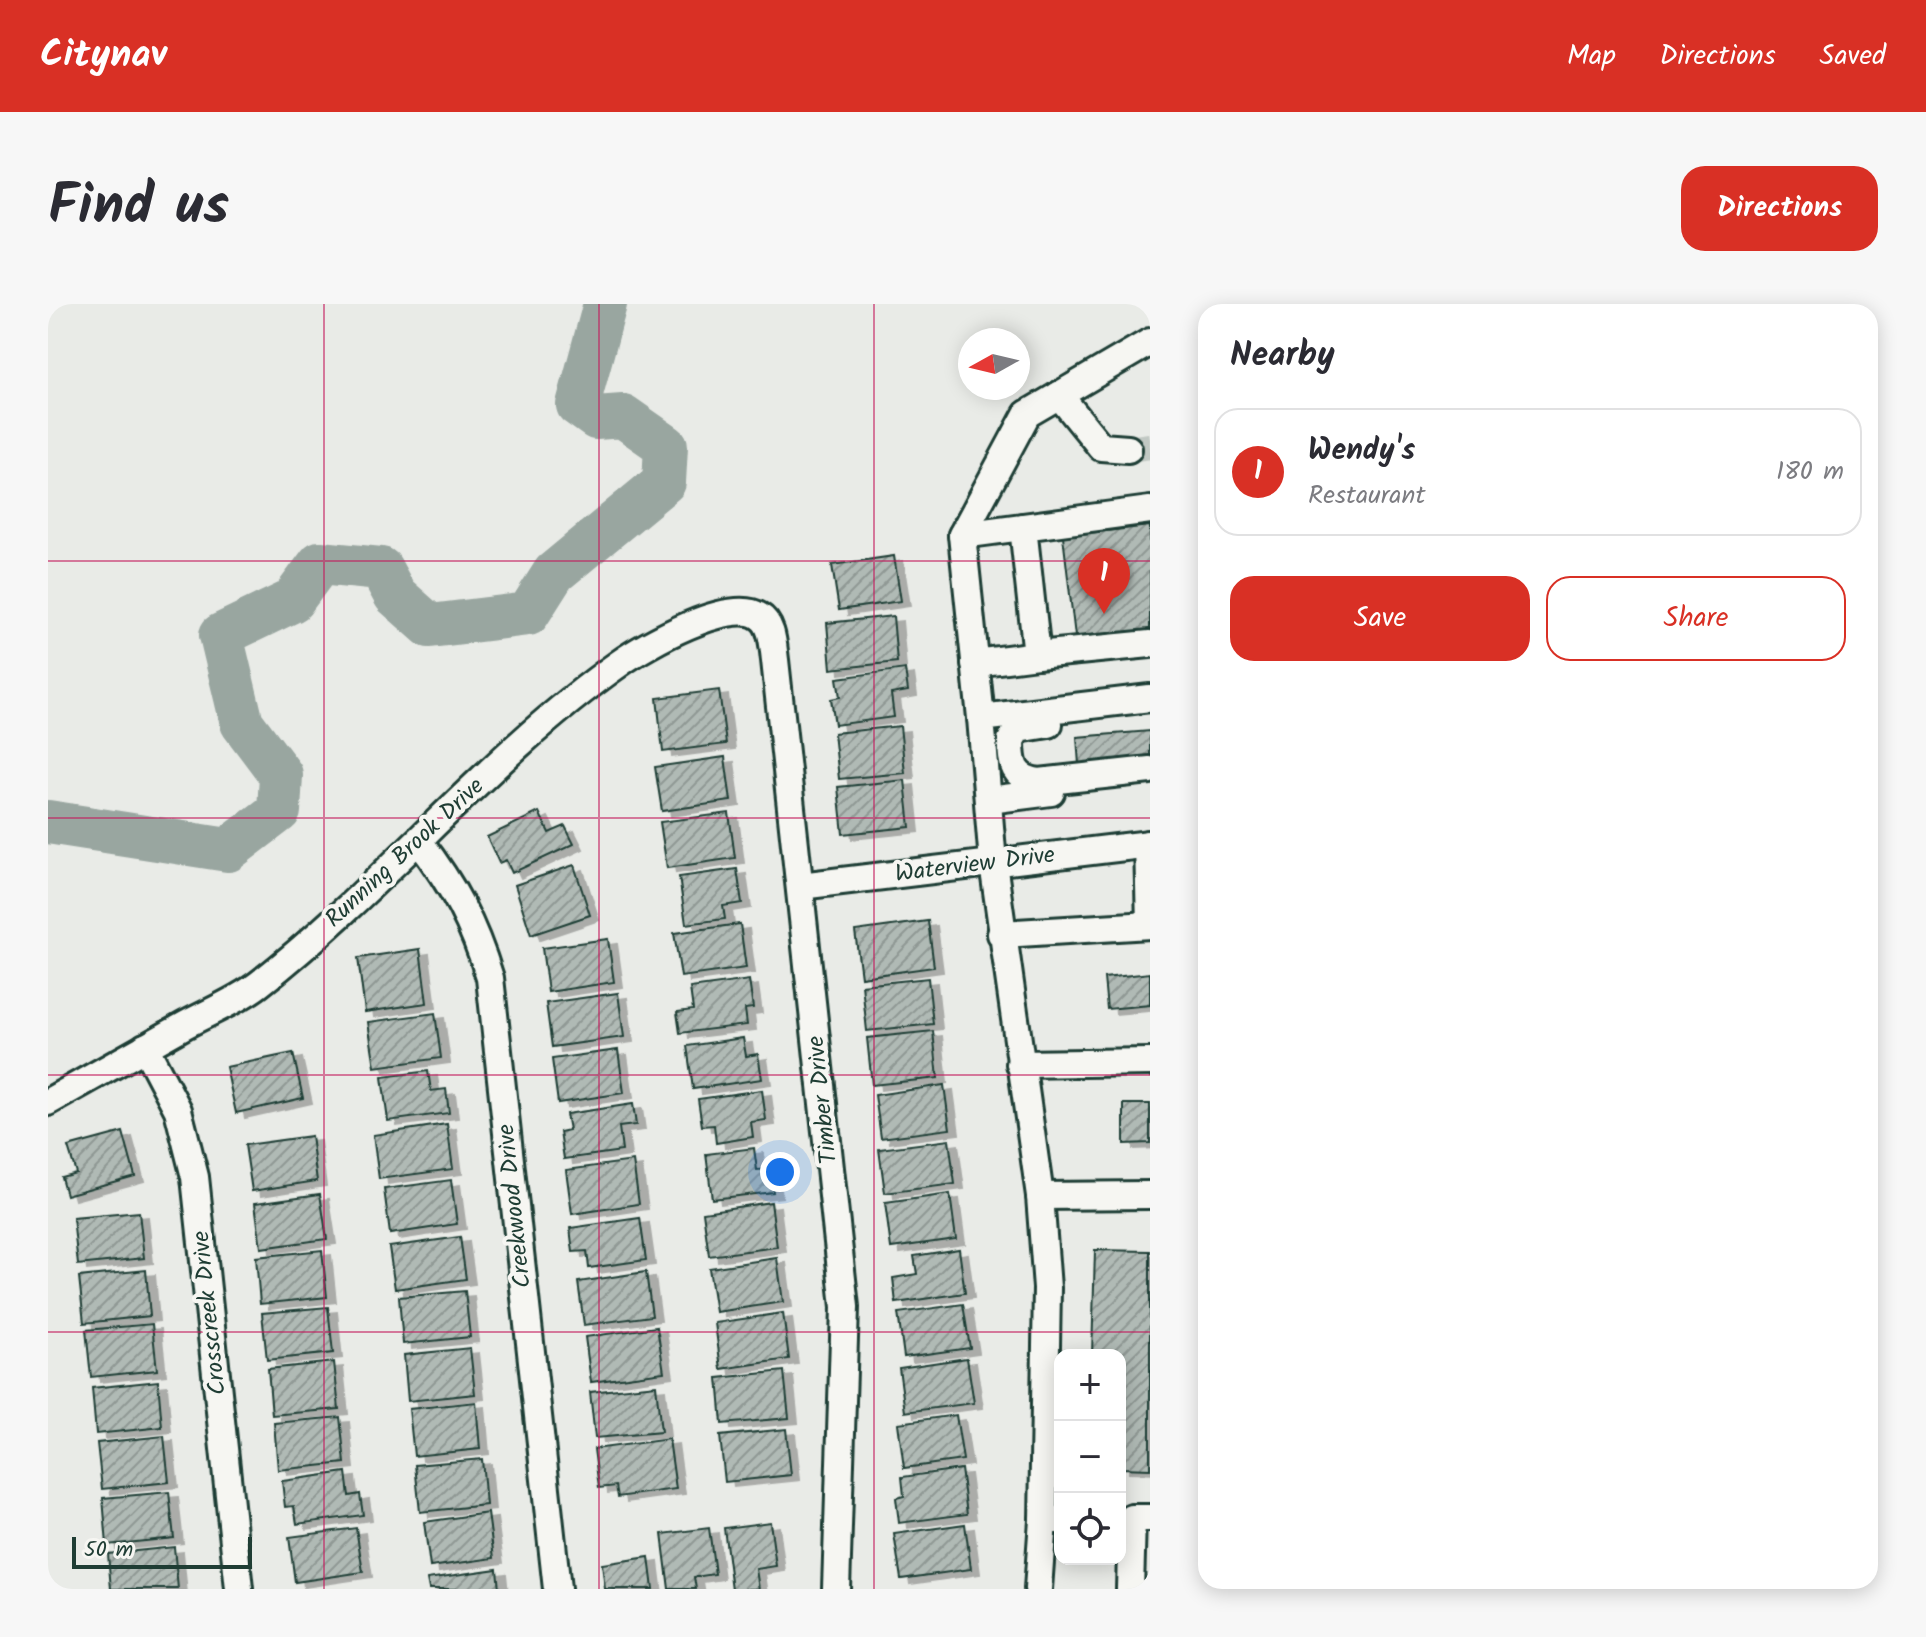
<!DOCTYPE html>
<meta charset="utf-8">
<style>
:root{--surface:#fff;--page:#f7f7f7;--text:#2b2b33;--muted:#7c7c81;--line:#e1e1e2;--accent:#d93025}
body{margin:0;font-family:Kalam,sans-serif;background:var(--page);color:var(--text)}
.controls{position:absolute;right:24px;bottom:24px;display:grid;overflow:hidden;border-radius:16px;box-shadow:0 4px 20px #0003}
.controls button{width:72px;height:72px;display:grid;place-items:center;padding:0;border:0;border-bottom:2px solid var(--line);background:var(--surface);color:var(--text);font:40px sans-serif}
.compass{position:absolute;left:910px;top:24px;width:72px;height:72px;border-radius:50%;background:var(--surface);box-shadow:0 4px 20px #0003;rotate:262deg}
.scale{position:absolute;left:24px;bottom:20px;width:180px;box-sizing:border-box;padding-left:8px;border:4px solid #1f3d34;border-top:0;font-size:22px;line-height:28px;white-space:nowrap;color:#1f3d34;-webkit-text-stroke:6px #f6f6f2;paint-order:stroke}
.you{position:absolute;left:732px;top:868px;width:28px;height:28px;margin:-20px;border:6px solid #fff;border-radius:50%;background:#1a73e8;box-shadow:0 0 0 12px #1a73e833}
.badge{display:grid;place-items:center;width:52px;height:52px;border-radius:50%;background:var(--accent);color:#fff;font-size:26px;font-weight:700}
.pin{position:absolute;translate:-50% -66px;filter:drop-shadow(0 2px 4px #0008)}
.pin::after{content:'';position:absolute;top:42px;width:28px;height:24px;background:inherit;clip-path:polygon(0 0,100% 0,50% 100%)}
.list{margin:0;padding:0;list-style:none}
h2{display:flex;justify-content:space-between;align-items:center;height:104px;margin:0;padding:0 32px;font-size:34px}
h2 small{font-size:26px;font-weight:400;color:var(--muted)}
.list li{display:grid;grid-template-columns:52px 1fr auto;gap:24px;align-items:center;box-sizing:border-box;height:128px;margin:0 16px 16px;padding:0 16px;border:2px solid var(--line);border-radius:24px}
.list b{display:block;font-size:30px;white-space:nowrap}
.list p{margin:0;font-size:26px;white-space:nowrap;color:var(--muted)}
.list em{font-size:26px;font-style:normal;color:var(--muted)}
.actions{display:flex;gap:16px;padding:24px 32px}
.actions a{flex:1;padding:18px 0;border:2px solid var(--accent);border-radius:24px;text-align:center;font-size:28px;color:var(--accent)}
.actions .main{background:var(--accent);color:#fff}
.icon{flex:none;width:44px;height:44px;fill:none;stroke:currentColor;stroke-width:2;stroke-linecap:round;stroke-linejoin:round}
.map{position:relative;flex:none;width:1102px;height:1285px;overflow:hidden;border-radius:24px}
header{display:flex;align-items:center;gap:48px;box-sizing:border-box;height:112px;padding:0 40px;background:var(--accent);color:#fff}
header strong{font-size:38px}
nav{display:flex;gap:44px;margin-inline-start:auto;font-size:28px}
.intro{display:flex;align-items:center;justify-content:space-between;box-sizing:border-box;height:192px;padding:0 48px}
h1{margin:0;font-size:56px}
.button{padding:20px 36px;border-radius:24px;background:var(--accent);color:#fff;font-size:28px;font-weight:700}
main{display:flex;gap:48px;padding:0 48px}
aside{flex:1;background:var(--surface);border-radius:24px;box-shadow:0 4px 20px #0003}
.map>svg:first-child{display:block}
</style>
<header>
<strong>Citynav</strong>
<nav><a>Map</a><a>Directions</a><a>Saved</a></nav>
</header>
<div class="intro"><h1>Find us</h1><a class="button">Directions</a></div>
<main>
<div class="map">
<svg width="1102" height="1285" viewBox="0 0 1102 1285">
<defs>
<pattern id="building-hatch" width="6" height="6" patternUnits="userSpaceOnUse" patternTransform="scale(2)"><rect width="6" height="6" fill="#b0bab5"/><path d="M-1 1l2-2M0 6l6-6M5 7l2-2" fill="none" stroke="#8f9894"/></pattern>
<filter id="shadow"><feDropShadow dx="9" dy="5" stdDeviation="0" flood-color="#0004"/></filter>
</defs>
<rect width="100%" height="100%" fill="#e9ebe7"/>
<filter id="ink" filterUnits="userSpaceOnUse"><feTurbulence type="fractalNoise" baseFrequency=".0125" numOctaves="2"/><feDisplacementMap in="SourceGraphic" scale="16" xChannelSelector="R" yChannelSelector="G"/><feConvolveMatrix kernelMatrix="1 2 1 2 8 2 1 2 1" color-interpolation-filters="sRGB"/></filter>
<g filter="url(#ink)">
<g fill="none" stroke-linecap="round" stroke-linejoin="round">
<!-- river -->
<path stroke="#99a6a0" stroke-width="44" d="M0,518L180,546L231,507L233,471L194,419L173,331L244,297L272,259L333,265L347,291L382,322L480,310L506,269L616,178L618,142L575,112L548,114L530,101L557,0"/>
</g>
<!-- building -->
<g fill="url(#building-hatch)" stroke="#1f3d34" stroke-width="2" filter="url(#shadow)">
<path d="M1102,222V332L1028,341L1015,232Z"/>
<path d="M846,252L853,297L791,306L784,261Z"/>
<path d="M845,312L849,358L783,365L779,319Z"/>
<path d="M857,365L860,387L843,390L846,413L787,421L783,395L792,393L789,374Z"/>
<path d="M671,386L678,440L615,448L609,394Z"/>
<path d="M852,422L857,469L791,475L786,429Z"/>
<path d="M1102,427V454L1031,461L1029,433Z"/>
<path d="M677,453L683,497L614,507L607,463Z"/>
<path d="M857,476L862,523L795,530L790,483Z"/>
<path d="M491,508L501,529L517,522L526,540L464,569L458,556L451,559L439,533Z"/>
<path d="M681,509L687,554L619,564L612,518Z"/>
<path d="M526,561L542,611L483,631L467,581Z"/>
<path d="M689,565L694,599L675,602L677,615L638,620L631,573Z"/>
<path d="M880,617L886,663L813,673L807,627Z"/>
<path d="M692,620L698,664L633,673L626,629Z"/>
<path d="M560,635L566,678L500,688L494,644Z"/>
<path d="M372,645L379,699L317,708L310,654Z"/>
<path d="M1102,669V701L1059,705L1056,674Z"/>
<path d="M880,674L885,720L819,727L814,681Z"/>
<path d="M701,676L705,704L697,705L699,721L632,729L629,708L645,706L642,684Z"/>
<path d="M570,689L576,733L504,743L498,699Z"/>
<path d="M387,709L393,754L327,763L320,718Z"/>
<path d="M885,727L890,774L824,781L819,734Z"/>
<path d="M695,734L698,752L710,750L714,775L645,785L639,742Z"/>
<path d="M570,746L576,789L510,799L504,755Z"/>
<path d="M245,749L255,794L188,809L178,763Z"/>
<path d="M380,767L383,787L398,785L401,809L340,817L334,773Z"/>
<path d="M896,781L902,825L833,834L827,791Z"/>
<path d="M714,786L718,816L703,818L705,833L668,839L666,821L654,822L650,795Z"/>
<path d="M585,800L588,821L571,823L574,847L516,855L512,828L521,826L518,810Z"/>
<path d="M1076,800H1102V839L1076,840Z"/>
<path d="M399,820L405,865L331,875L325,831Z"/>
<path d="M75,828L87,872L18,891L13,873L28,869L20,843Z"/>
<path d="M263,832L269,877L204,887L197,841Z"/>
<path d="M901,836L907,880L837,889L831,845Z"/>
<path d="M706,844L709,866L722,865L725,888L664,895L658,850Z"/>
<path d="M585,857L591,900L524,910L518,866Z"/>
<path d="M403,876L409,920L342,930L336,885Z"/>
<path d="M272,890L279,935L213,944L207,899Z"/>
<path d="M902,890L908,935L843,944L837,899Z"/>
<path d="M723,898L729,943L661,952L655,908Z"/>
<path d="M91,908L96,954L30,961L25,914Z"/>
<path d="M592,914L598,956L541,964L539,947L525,948L522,924Z"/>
<path d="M412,933L418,975L347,985L341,943Z"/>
<path d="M911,945L917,989L848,999L845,974L869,970L866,952Z"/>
<path d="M274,946L279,993L212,1000L208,953Z"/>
<path d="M1047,946L1102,947V1165L1072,1164V1051H1044Z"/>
<path d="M729,954L735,998L668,1008L661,964Z"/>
<path d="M98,966L102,1012L36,1019L31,973Z"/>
<path d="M598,968L604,1012L536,1021L530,978Z"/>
<path d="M417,987L422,1033L355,1040L351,993Z"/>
<path d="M915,1000L922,1044L856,1053L850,1009Z"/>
<path d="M280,1003L285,1049L219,1056L214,1009Z"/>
<path d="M735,1009L741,1055L673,1065L667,1019Z"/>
<path d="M104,1020L109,1066L43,1073L38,1026Z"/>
<path d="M609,1023L616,1068L543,1078L537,1033Z"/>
<path d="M422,1044L427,1090L360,1097L356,1051Z"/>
<path d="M919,1054L926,1099L857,1108L851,1064Z"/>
<path d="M286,1058L291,1105L224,1111L220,1065Z"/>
<path d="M736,1067L741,1114L674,1120L670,1074Z"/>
<path d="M110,1077L114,1123L48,1130L44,1084Z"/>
<path d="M608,1081L613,1128L547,1134L542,1088Z"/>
<path d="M428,1098L432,1145L366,1152L361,1105Z"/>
<path d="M908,1111L915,1156L856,1164L850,1119Z"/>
<path d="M292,1113L297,1159L230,1166L226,1119Z"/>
<path d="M738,1125L743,1171L677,1178L672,1132Z"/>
<path d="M116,1132L121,1178L54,1185L49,1139Z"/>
<path d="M621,1135L628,1185L570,1193L568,1182L551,1184L546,1145Z"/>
<path d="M434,1155L438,1201L372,1208L367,1161Z"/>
<path d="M913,1165L919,1210L851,1219L848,1194L856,1192L854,1173Z"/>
<path d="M298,1168L301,1192L312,1190L315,1211L249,1220L246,1202L237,1203L234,1177Z"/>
<path d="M121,1188L126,1234L59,1241L55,1194Z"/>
<path d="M440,1209L446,1254L382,1263L376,1218Z"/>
<path d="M722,1218L728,1262L708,1265L711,1285H684L676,1224Z"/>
<path d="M917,1220L923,1265L853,1275L846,1230Z"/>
<path d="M308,1224L315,1268L247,1278L241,1233Z"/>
<path d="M661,1224L667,1270L646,1273L648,1285H621L614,1230Z"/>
<path d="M126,1243L130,1285H63L60,1250Z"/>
<path d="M601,1253L605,1285H557L554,1260Z"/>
<path d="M449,1265L451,1285H381L379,1275Z"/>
</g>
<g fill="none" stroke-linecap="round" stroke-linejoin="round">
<!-- minor-tunnel -->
<path stroke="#c1c8c3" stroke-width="26" stroke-dasharray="26 13" stroke-linecap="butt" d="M1080,145L1102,142"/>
<!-- minor casing -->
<g stroke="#1f3d34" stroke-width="32">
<g id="minor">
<path d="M1011,91L1053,143L1080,145"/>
<path d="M914,231L1102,206"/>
<path d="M989,351L1102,340"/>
<path d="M927,359L989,351L975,223"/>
<path d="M933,414L914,231L979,110L1102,38"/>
<path d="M1001,420L970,425L963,436C963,460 965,474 991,478L1102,466"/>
<path d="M941,496L1003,488"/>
<path d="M371,537C406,583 425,619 442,674L509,1285"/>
<path d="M1100,540L1102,621"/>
<path d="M752,582L1102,540"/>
<path d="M953,630L1102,621"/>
<path d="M97,743L130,806L147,873L191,1285"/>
<path d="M972,760L1102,758"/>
<path d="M0,798C46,772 91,747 137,721C161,708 189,697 211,680C338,581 440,452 572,359C597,341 682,293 711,312C725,320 725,342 727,356L797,1003L788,1285"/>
<path d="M992,892L1102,891"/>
<path d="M995,1216L999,984L992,892L945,559L933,414L1102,394"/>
<path d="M990,1285L995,1216H1011"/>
<path d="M1082,1285L1084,1214H1102"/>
</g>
</g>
<!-- minor -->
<use href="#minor" stroke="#f6f6f2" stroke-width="26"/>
</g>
</g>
<!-- grid -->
<path fill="none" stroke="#c2185b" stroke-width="2" stroke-opacity="0.55" d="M276,0V1285M551,0V1285M826,0V1285M0,257H1102M0,514H1102M0,771H1102M0,1028H1102"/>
<g text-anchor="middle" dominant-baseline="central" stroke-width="8" stroke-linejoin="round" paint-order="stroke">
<!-- street labels -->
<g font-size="24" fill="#1f3d34" stroke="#f6f6f2">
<text transform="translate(357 549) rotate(-43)">Running Brook Drive</text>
<text transform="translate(927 561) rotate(-7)">Waterview Drive</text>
<text transform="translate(775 796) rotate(-96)">Timber Drive</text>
<text transform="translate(467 902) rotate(-96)">Creekwood Drive</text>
<text transform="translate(162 1009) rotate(-96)">Crosscreek Drive</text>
</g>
</g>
</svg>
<div class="controls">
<button>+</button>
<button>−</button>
<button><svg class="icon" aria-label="locate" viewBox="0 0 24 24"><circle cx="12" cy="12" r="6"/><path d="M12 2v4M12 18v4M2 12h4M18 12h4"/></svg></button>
</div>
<svg class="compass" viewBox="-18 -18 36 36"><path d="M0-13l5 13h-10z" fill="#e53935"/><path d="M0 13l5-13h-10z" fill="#7c7c81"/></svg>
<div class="scale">50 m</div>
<div class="you"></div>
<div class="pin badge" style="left:1056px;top:310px">1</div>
</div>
<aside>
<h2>Nearby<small></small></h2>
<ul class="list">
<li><span class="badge">1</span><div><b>Wendy's</b><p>Restaurant</p></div><em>180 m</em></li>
</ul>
<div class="actions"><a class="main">Save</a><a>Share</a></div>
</aside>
</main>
